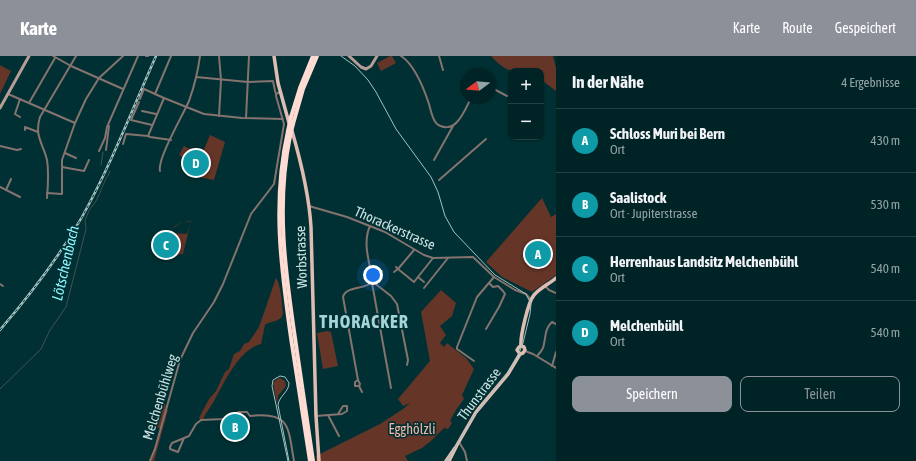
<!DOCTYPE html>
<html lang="de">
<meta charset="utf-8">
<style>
:root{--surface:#002426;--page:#0e3032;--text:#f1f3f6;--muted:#95a4a7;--line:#224143;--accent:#8c9099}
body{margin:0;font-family:"Asap Condensed",sans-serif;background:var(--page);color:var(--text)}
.controls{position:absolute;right:12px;top:12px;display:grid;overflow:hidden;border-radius:8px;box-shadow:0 1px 3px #0004}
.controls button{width:36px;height:36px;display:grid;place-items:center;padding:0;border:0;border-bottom:1px solid var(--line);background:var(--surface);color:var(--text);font:20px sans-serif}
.compass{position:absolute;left:460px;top:12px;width:36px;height:36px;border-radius:50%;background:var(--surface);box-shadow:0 1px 3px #0004;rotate:254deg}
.you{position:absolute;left:373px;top:219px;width:14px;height:14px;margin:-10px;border:3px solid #fff;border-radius:50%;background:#1a73e8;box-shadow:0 0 0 6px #1a73e833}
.badge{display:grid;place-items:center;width:26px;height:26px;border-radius:50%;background:var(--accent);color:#fff;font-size:13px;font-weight:700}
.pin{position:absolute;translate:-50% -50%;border:2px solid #fff;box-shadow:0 1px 4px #0006}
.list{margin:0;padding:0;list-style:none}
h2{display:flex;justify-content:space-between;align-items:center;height:52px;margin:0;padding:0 16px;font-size:17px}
h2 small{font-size:13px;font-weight:400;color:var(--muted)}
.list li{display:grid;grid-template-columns:26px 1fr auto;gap:12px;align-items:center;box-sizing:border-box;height:64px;padding:0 16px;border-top:1px solid var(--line)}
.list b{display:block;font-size:15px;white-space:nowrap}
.list p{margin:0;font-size:13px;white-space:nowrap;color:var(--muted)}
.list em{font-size:13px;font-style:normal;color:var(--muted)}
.actions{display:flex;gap:8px;padding:12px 16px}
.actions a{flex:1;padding:9px 0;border:1px solid var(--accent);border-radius:8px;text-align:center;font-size:14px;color:var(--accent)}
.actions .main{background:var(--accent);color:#fff}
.map{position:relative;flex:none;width:556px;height:405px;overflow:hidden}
header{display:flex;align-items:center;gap:24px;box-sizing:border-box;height:56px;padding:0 20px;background:var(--accent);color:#fff}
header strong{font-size:19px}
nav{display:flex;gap:22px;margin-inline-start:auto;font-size:14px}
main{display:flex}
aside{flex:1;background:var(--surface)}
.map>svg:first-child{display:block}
</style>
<header>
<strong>Karte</strong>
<nav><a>Karte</a><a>Route</a><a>Gespeichert</a></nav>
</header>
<main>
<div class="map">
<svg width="556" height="405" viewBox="0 0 556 405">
<rect width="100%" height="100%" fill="#003033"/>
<!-- green -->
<g fill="#653528" fill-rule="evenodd">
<path d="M390,0H392L396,7L381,15L377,7Z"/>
<path d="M491,0H553L556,12V35L544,26L541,28V15C516,15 509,20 491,0Z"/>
<path d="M0,9L11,15L0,38Z"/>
<path d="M210,79L225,86L214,124L198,121L204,99L202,98Z"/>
<path d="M184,90L198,97L196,101L192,99L189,104L179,99Z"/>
<path d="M542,142L551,161L556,158V219L532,236L502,221L486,206Z"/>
<path d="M191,165L183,198C178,197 172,203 167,204L159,200L160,183C174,174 172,168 191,165ZM191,166L187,178L170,177C173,168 182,166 191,166Z"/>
<path d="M276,222C281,228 282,249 283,257C281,267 271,264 265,269L261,288C239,293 224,327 214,345C211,351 205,357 203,364H201L199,362L209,343L216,335L225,316L229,313L234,298L240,295L244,288L249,286L259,271Z"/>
<path d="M441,234L456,247L452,260L440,270L446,279L440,287L444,291L447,287L467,303L474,313L462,339L464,343L456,354L450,365L452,367L448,373L444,372L431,385L422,392L405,400L408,405H316V400L380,368L403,353L410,347L403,350L398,343L430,305L421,256Z"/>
<path d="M327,275L331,276L338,310L323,313L317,277Z"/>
<path d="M280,322L285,325L286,330L278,340L277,348L273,327L277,323Z"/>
<path d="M164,348L166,349L165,353L168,354L154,405H150L160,373L154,369C154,361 158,353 164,348Z"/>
</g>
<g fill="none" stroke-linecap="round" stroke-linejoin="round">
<!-- stream -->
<g stroke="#425253" stroke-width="1">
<path d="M101,109L103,96"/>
<path d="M0,333L41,293L50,274L66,251L86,173L85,164C87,161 88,156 90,153C92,150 94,148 96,145C101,136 104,124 110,116L109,115"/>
</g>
<!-- street -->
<g stroke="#84736e" stroke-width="2">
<path d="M53,0L71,10L123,33"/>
<path d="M146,0H148"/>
<path d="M219,0L221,24L219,60"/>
<path d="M401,0C415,9 424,33 429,48C431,55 432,63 437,68C443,73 452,72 457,66C463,60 467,50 471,42"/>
<path d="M439,0L443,14"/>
<path d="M196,21L248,26L273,25L275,35L276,38"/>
<path d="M490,31L507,40"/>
<path d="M8,38L75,67"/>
<path d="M164,42L204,58L242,62L283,63"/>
<path d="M140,43L144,33L155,38"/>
<path d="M139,46L131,64L152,69"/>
<path d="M29,47L55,2"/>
<path d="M142,55L156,58"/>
<path d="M20,61L15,58L20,43"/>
<path d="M246,62L249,0"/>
<path d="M25,74V71L38,76"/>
<path d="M148,80L164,42L155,38L171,0"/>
<path d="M123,88L126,78L148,80L150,81L171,84"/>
<path d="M0,90L17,94L21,93"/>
<path d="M106,94L109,70"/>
<path d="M99,95L105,82L107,71L138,0"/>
<path d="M65,97L76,102"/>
<path d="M434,104L453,70"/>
<path d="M62,111L84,115L89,104"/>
<path d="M160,115C157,103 183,59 189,45C194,31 198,15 200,0"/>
<path d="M439,124L486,83"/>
<path d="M0,131L20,141"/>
<path d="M6,134L11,123"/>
<path d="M47,137L62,138V104L75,67L86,43L99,22L123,0"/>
<path d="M47,142C48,130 49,116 47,104C43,87 34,80 40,61L76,0"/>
<path d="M309,150L347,161L385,176L424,199L433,202L473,201L494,221L515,234L526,238L531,244"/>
<path d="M414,194L398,213L414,226L433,202"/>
<path d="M382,215L373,226L391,240L397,248L408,304L407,309"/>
<path d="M394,216L398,213L396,211"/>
<path d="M418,221L424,226"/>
<path d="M372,227L391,332"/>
<path d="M0,228L3,230"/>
<path d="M545,230L549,234L556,237"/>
<path d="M424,232L448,202"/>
<path d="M486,273L499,251L505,238L503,235L498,230L493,231L489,227"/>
<path d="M525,295L533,298L556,312"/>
<path d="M537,300C539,298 542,294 543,292C546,283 544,273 552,266L556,268"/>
<path d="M474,305L457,293V291L477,241L494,221"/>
<path d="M552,310L556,296"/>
<path d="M358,324L360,328L359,330H355V326L358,324L343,241C346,230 363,234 373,226C370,208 362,187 370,170"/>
<path d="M359,330L362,336"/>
<path d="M328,359L339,380"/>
<path d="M316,360L342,358L347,355V350H343L338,358"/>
<path d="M184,382L178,396L170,393V391L172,387L189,380L196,368L201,364L223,363L239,356H247L250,360C291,355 288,372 294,405"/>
<path d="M459,386L465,396L467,405"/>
<path d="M150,405L155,393L180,304L193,277L214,246L223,228L251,158L274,128L284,68L276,40V38L280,36"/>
</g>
<!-- secondary -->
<g stroke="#b79d95" stroke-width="3">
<path d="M349,0L361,11L366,13L371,10L377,0"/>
<path d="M0,52L29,0"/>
</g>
<!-- primary -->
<g stroke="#dfbdb3" stroke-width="3.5">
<path d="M274,0L278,27L289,67"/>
<path d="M292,75C301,106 309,138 311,171L316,360L319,405"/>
<path d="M521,290C520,281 528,246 534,239C540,232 549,228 556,222"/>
<path d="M520,298L523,297L525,294L524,291L521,290"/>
<path d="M520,298L517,294L519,291L521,290"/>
<path d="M446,405L455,392"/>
<path d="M449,405L457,389L476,356L508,318L520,298"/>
</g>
<!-- highway -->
<g stroke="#fedcd3" stroke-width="4">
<path d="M291,61L300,32L313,0"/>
<path d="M293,68L303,33L317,0"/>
<path d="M288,75C272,146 281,211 291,282C297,323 304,364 310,405"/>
<path d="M290,80C276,148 285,214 295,282C301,323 307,364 313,405"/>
</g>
<!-- tram -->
<g stroke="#a4c0c1" stroke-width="1">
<path d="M341,0L355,10L368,24L376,36L396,73L431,121L438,136L445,160L454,176L495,219L526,238L531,248L530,258L523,287L519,297L509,315L473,361L447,405"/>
<path d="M288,405L272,330L273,324L280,320L285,321L289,327C289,336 279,340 278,349L289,405"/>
</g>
<!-- rail casing -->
<g stroke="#a4c0c1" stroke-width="2.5">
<path id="rail" d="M0,274C30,239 59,201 82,161C111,109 132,54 156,0"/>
</g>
<!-- rail -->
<use href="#rail" stroke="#003033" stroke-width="1" stroke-dasharray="3" stroke-linecap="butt"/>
<!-- highway-bridge -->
<g stroke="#fedcd3" stroke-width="4">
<path d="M288,75L291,61"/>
<path d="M290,80L293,68"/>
</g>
</g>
<g text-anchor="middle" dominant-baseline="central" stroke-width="3.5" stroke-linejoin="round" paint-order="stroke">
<!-- street labels -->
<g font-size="14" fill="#cce3e4" stroke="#003033">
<text transform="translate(395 172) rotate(24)">Thorackerstrasse</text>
<text transform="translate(301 201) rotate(-92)">Worbstrasse</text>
<text transform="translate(479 338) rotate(-53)">Thunstrasse</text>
<text transform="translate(160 341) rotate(-73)">Melchenbühlweg</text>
</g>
<!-- park labels -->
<g font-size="14" fill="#f4b7a6" stroke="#003033">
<text x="412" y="373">Egghölzli</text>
</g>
<!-- water labels -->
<g font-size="15" font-style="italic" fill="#8bf7fe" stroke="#003033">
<text transform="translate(65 207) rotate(-77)">Lötschenbach</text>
</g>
<!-- district labels -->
<g font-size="18" font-weight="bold" letter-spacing="1" fill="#a5d5d8" stroke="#003033">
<text x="364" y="265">THORACKER</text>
</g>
</g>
</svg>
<div class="controls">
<button>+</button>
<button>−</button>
</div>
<svg class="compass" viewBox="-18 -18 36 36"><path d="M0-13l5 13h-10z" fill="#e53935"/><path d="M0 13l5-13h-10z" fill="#95a4a7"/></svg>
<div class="you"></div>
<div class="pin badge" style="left:538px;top:198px;background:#0f9aa8">A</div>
<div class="pin badge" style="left:235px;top:371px;background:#0f9aa8">B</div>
<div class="pin badge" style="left:166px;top:189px;background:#0f9aa8">C</div>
<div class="pin badge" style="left:196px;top:107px;background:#0f9aa8">D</div>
</div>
<aside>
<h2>In der Nähe<small>4 Ergebnisse</small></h2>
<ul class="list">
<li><span class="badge" style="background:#0f9aa8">A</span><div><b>Schloss Muri bei Bern</b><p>Ort</p></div><em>430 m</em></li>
<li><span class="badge" style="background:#0f9aa8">B</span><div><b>Saalistock</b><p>Ort · Jupiterstrasse</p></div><em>530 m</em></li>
<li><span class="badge" style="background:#0f9aa8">C</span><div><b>Herrenhaus Landsitz Melchenbühl</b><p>Ort</p></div><em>540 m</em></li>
<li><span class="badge" style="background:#0f9aa8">D</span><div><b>Melchenbühl</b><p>Ort</p></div><em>540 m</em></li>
</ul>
<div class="actions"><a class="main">Speichern</a><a>Teilen</a></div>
</aside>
</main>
